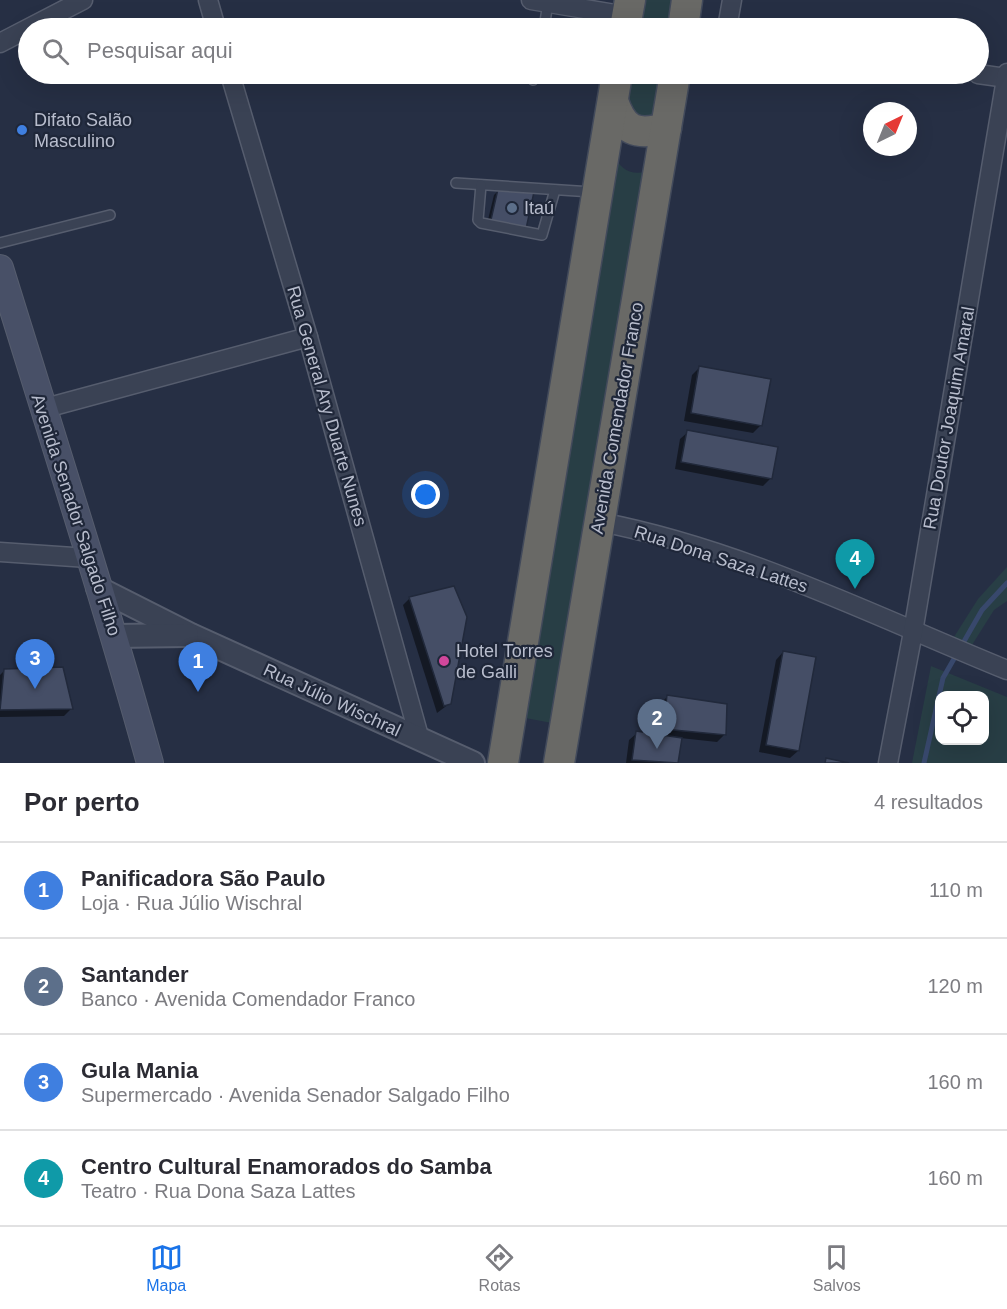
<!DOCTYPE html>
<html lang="pt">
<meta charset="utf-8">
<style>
:root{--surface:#fff;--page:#f2f2f3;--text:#2b2b33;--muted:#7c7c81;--line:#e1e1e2;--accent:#1a73e8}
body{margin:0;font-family:Helvetica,sans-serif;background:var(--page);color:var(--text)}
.controls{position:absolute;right:18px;bottom:18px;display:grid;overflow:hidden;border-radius:12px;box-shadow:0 6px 24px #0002}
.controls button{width:54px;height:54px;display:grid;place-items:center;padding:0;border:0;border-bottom:2px solid var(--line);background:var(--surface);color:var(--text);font:30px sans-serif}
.compass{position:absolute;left:863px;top:102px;width:54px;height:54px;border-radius:50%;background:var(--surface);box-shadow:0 6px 24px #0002;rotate:43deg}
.you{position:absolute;left:426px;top:495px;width:21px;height:21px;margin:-15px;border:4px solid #fff;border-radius:50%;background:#1a73e8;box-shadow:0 0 0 9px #1a73e833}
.badge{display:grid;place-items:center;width:39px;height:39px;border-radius:50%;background:var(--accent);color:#fff;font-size:20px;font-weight:700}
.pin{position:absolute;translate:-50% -50px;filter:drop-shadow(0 2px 3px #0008)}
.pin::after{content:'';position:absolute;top:32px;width:21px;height:18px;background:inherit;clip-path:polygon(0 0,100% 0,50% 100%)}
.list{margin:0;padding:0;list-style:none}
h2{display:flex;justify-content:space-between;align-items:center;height:78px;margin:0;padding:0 24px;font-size:26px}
h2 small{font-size:20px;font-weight:400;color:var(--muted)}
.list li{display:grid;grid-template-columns:39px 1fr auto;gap:18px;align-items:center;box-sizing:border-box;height:96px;padding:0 24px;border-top:2px solid var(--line)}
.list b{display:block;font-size:22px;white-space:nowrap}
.list p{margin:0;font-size:20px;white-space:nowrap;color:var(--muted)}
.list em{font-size:20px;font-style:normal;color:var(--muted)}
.icon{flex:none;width:33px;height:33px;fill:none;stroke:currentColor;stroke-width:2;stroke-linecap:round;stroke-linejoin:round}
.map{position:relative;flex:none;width:1007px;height:763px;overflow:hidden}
.search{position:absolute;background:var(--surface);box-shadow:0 6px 24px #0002;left:18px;right:18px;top:18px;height:66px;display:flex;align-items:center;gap:15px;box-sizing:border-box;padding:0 21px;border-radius:33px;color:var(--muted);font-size:22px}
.sheet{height:462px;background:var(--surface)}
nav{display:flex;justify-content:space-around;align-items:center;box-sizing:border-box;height:84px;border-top:2px solid var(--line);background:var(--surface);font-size:16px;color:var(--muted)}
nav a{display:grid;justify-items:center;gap:3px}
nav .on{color:var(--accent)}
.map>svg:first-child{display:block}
</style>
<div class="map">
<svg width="1007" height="763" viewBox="0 0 1007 763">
<rect width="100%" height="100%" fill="#262f44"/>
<!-- green -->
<g fill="#283e45" fill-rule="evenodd">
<path d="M642,0H673L669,28H637Z"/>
<path d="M629,74H661L653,121L627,113Z"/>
<path d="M614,154C620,169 629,175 645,172L552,723L520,717Z"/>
<path d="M1007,567V601L994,610L972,645L954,637L978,599Z"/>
<path d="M931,666L1007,697V763H912ZM940,696H984V740H940Z"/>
</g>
<!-- shadow -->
<g fill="#0007">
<path d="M499,190L524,228H486L494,195Z"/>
<path d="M700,367L769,380L760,426L753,433L684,421L692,375Z"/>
<path d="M688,432L771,478L763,486L675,469L680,439Z"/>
<path d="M410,598L449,704L437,713L403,605Z"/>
<path d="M783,652L798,751L790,758L759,752L776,660Z"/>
<path d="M5,670L72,708L64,716L0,717V675Z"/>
<path d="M668,696L725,705L724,735L717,742L680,738L677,763H626L629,740L637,733L657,736L660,704Z"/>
</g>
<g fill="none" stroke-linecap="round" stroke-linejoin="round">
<!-- stream -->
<path stroke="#38486c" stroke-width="5" d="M924,763L943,678L982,610L1007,583"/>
</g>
<!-- building -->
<g fill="#454e66" stroke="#21293b" stroke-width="1.5">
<path d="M498,189L534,192L526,229L490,224Z"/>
<path d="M699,366L771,379L762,426L691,413Z"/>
<path d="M687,430L778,447L772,479L681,462Z"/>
<path d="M454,586L467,617L451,704L444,706L409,597Z"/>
<path d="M783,651L816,657L799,751L766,745Z"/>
<path d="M63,667L73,709L0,710L4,669Z"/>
<path d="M667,695L727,704L726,735L663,729Z"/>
<path d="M636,731L682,738L678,763L632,760Z"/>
<path d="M826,758L849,763H825Z"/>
</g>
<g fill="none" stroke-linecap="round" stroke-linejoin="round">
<!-- service casing -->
<g stroke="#565d6e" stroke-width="12">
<g id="service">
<path d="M544,28L548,3"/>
<path d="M533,80L534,74"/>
<path d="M456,183L592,192"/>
<path d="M481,185L478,220L481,223L542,235L555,190"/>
<path d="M0,243L110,215"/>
</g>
</g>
<!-- minor casing -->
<g stroke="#565d6e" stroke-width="21">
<g id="minor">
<path d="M208,0L216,28"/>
<path d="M531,0L627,16"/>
<path d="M727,28L732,0"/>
<path d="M0,43L83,0"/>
<path d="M230,74L308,337L420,740"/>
<path d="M978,74L1007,78"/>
<path d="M42,409L308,337"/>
<path d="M600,522C742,549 874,616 1007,670"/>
<path d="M0,552L88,558"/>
<path d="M888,763L913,632L1007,73"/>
</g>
</g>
<!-- tertiary casing -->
<g stroke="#565d6e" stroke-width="26">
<g id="tertiary">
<path d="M98,588L191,635L473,763"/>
<path d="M115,636L187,635"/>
</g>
</g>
<!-- secondary casing -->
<g stroke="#565d6e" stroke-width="28">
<path id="secondary" d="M0,268C51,433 104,597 150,763"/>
</g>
<!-- trunk casing -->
<g stroke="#424a5b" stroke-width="33">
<g id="trunk">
<path d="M625,28L630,0"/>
<path d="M683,28L687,0"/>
<path d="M613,101C623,131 636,136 666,128"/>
<path d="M503,763L617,74"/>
<path d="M559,763L675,74"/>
</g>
</g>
<!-- service -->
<use href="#service" stroke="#3a4254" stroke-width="9"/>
<!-- minor -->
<use href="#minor" stroke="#3a4254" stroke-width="18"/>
<!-- tertiary -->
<use href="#tertiary" stroke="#3a4254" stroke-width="22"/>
<!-- secondary -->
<use href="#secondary" stroke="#485067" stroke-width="26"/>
<!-- trunk -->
<use href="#trunk" stroke="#696966" stroke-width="30"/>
</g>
<!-- markers -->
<circle fill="#3f7fe0" stroke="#1f2739" stroke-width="2" cx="22" cy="130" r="6"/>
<circle fill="#5c6f8a" stroke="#1f2739" stroke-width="2" cx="512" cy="208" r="6"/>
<circle fill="#d1479c" stroke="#1f2739" stroke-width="2" cx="444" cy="661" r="6"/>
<g text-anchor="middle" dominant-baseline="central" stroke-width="4.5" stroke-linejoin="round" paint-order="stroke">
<!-- poi labels -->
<g font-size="18" fill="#b8bdcd" stroke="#1f2739" text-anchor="start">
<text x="34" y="120">Difato Salão<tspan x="34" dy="21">Masculino</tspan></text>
<text x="524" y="208">Itaú</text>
<text x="456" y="651">Hotel Torres<tspan x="456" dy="21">de Galli</tspan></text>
</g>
<!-- street labels -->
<g font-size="18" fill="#b8bdcd" stroke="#1f2739">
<text transform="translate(327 406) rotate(74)">Rua General Ary Duarte Nunes</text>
<text transform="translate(617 418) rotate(-80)">Avenida Comendador Franco</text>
<text transform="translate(949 418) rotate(-80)">Rua Doutor Joaquim Amaral</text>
<text transform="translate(76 515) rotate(72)">Avenida Senador Salgado Filho</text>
<text transform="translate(721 559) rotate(18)">Rua Dona Saza Lattes</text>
<text transform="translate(332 700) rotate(25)">Rua Júlio Wischral</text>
</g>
</g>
</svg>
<div class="controls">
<button><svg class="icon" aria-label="locate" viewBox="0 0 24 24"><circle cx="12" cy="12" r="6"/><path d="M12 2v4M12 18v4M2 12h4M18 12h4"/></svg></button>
</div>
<svg class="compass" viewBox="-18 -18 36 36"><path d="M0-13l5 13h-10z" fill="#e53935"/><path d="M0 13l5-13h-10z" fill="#7c7c81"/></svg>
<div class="you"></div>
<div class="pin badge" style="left:198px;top:692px;background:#3f7fe0">1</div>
<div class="pin badge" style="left:657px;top:749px;background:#5c6f8a">2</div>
<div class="pin badge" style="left:35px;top:689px;background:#3f7fe0">3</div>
<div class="pin badge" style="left:855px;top:589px;background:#0f9aa8">4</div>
<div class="search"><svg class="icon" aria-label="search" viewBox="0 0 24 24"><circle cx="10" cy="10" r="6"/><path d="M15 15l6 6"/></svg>Pesquisar aqui</div>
</div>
<section class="sheet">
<h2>Por perto<small>4 resultados</small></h2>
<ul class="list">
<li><span class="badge" style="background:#3f7fe0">1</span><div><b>Panificadora São Paulo</b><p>Loja · Rua Júlio Wischral</p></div><em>110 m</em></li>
<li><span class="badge" style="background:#5c6f8a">2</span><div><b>Santander</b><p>Banco · Avenida Comendador Franco</p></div><em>120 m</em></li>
<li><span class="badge" style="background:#3f7fe0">3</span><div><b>Gula Mania</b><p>Supermercado · Avenida Senador Salgado Filho</p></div><em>160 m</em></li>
<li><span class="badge" style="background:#0f9aa8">4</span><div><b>Centro Cultural Enamorados do Samba</b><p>Teatro · Rua Dona Saza Lattes</p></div><em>160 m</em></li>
</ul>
</section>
<nav>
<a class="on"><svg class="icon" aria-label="map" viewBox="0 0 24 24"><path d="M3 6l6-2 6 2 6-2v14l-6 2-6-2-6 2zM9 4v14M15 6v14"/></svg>Mapa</a>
<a><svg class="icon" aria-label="directions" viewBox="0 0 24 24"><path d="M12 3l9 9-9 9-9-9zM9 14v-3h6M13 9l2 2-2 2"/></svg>Rotas</a>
<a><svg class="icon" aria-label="saved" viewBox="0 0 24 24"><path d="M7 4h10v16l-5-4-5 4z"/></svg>Salvos</a>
</nav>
